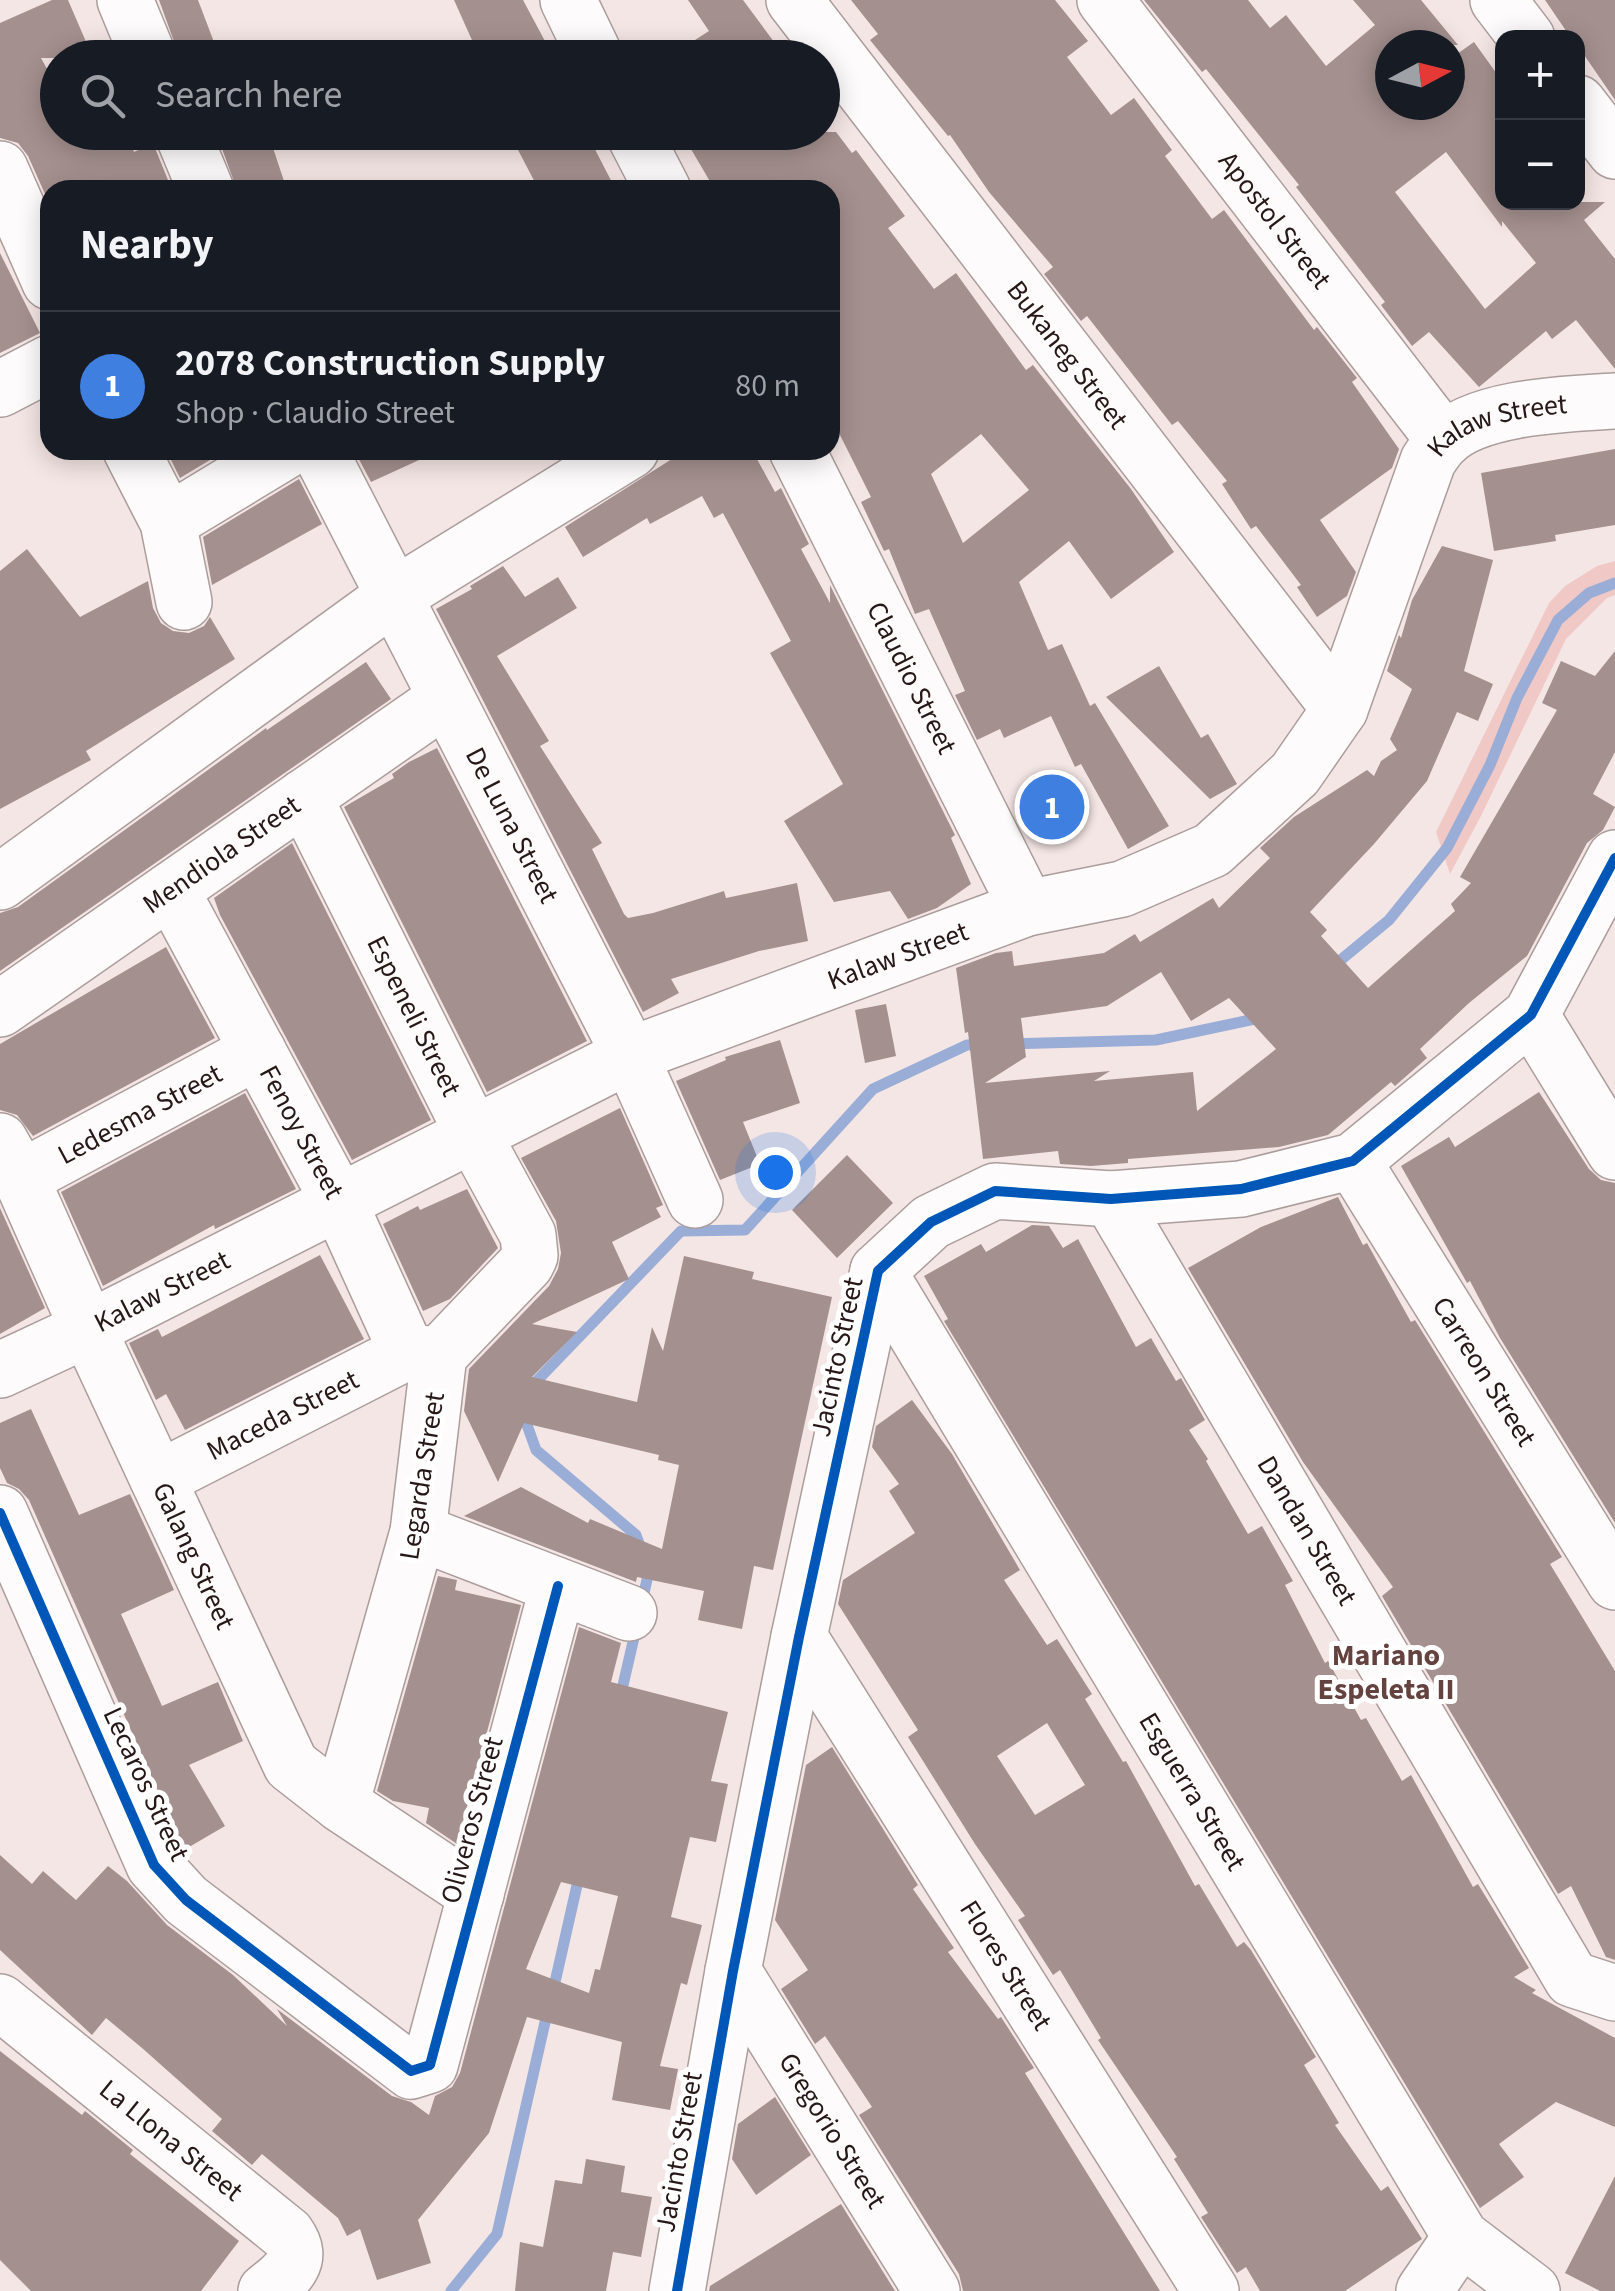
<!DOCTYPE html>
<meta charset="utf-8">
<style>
:root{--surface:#171b24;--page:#242831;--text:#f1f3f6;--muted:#9ea1a6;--line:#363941;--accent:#0b8043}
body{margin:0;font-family:"Source Sans 3",sans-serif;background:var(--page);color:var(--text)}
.controls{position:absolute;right:30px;top:30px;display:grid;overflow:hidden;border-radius:20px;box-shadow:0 5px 25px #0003}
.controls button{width:90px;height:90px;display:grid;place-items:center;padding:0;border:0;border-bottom:2px solid var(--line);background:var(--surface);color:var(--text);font:50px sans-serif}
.compass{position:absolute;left:1375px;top:30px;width:90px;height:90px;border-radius:50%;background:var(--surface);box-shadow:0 5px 25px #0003;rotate:83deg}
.you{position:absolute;left:775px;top:1172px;width:35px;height:35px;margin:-25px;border:8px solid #fff;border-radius:50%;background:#1a73e8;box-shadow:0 0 0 15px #1a73e833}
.badge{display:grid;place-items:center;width:65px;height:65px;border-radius:50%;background:var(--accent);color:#fff;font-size:32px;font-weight:700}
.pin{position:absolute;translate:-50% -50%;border:5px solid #fff;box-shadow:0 2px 10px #0006}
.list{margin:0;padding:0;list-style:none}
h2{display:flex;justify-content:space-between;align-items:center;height:130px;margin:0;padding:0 40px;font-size:42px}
h2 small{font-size:32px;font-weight:400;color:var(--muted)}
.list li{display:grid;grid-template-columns:65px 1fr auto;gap:30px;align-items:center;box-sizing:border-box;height:150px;padding:0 40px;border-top:2px solid var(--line)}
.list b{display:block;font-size:38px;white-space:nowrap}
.list p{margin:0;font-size:32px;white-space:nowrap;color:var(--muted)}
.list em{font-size:32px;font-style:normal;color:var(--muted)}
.icon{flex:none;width:55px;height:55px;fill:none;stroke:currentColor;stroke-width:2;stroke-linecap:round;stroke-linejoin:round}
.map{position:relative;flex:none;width:1615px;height:2291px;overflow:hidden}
.search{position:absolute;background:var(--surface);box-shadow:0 5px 25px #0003;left:40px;top:40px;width:800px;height:110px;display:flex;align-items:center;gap:25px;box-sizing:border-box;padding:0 35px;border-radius:55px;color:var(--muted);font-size:38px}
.panel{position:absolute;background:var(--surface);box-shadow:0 5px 25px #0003;left:40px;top:180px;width:800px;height:280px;border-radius:30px}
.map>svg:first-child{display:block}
</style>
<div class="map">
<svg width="1615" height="2291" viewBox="0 0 1615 2291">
<rect width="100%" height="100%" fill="#f4e6e4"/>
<!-- green -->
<path fill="#f0c9c7" d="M1615,561V595L1607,598L1566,639L1482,814L1450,874L1436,832L1549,603L1565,586L1597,566Z"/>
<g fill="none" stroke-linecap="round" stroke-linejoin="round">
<!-- stream -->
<g stroke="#99add7" stroke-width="11">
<path d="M1331,968L1389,920L1447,848L1490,765L1517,698L1558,620L1589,593L1615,583"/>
<path d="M1010,1044L1156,1040L1264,1017"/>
<path d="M530,1388L681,1231L745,1230L873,1089L967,1045L982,1044"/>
<path d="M522,1411L536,1450L636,1535L649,1571L641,1606"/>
<path d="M620,1698L636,1629"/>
<path d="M553,1991L580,1872"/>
<path d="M451,2291L497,2234L548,2009"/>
</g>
</g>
<!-- building -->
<g fill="#a4908f" fill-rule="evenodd">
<path d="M52,0H68L93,58H41L58,89V132H126L134,152L153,143L172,190H50V205L28,156L18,143L0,138V23Z"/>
<path d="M159,0H198L220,58H180Z"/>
<path d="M454,0H523L554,58H480Z"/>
<path d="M688,0H743L786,58H667L709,31Z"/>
<path d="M851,0H1055L1088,41L1067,57L1111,115L1134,98L1172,150L1165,156L1212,219L1224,210L1314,330L1317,327L1357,378L1352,382L1399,449L1392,468L1320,520L1356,572L1347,596L1317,617L1297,587L1301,585L1256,526L1251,529L1222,484L1227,481L1178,421L1172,425L1087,316L1081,321L1044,274L1053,267L989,192L950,135L948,136L870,40L878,34Z"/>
<path d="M1144,0H1248L1270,28L1286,15L1326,66L1375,25L1353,0H1421L1458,45H1390V105H1450V59L1474,42L1502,81V202H1605L1584,220L1615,259V369L1576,320L1552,339L1546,331L1479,387L1429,332L1412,346L1381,305L1385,302L1296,187L1299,185L1206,69L1202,72ZM1446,152L1502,227V221L1536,263L1485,309L1395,192Z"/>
<path d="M1545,0H1615V100L1578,46V38H1571Z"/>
<path d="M216,132H262L267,144L271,142L287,190H237Z"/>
<path d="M513,132H586L616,190H539L517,148L520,146Z"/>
<path d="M681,132H836L852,153L856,150L905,216L888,228L934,289L956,273L1026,370L1033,365L1131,489L1174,552L1111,599L1069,541L1019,582L1048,650L1062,644L1090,706L1095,703L1169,826L1128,849L1081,764L1075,767L1051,716L1004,738L1000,729L977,740L955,695L965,691L929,609L915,614L889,549L884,551L861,502L871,497L830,415V190H715ZM981,434L1029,490L963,543L931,474Z"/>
<path d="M0,253L40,333L0,353Z"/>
<path d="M1615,449V525L1555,535L1556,541L1494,551L1481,473Z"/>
<path d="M166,450H212L215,457L180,478Z"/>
<path d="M354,450H441L371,482Z"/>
<path d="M686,450H752L775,492L781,488L809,544L801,549L830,603V585L955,835L951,838L971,884L937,908L908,919L890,891L834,902L784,821L843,784L770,653L791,641L723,513L714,518L702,496L650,524L647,518L583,557L565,527Z"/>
<path d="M299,479L322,524L212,585L203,537Z"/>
<path d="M1442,546L1493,560L1464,671L1493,684L1478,721L1457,712L1427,781L1374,844L1310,912L1327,930L1321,936L1368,988L1455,911L1451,904L1471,883L1460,877L1557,710L1542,703L1561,661L1595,676L1615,651V752L1593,794L1615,807L1603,830L1587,843L1527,956L1469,1003L1420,1049L1427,1058L1395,1086L1391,1082L1328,1135L1279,1147L1128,1159V1163L1091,1166L1060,1164L1058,1151L983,1159L968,1032L965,1033L956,968L996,953L1012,951L1014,966L1104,953L1135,934L1140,942L1213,898L1219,908L1270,858L1260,848L1294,817L1367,770L1374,776L1381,761L1397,750L1390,739L1412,689L1387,671L1399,635L1401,638L1412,600ZM1161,972L1191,1021L1229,998L1276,1049L1197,1111L1193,1072L1094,1081L1110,1071L985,1083L1026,1057L1021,1018L1107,1006Z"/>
<path d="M27,549L80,617L148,581L153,608L161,623L173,631L189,633L204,626L210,617L235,659L86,751L91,760L0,809V571Z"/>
<path d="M503,566L525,597L558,577L577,608L497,656L549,741L540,746L602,843L592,849L624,914L628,918L653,913L724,891L726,898L797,883L808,941L759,951L671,979L679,993L643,1012L436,609L472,589L470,586Z"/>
<path d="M366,662L391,699L0,971V913L18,907L266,728L267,730Z"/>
<path d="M1159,666L1201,738L1208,734L1237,784L1210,799L1106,697Z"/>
<path d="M437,748L587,1041L487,1092L344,807L394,778L392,774L409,762Z"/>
<path d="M292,843L431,1120L352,1160L220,915L214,898Z"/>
<path d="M166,947L215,1038L33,1136L17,1115L0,1110V1044Z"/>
<path d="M886,1004L896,1056L865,1063L855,1010Z"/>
<path d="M780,1040L800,1103L743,1122L760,1164L720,1180L676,1081L726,1060L725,1057Z"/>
<path d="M1539,1092L1589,1169L1601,1180L1615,1183V1523L1500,1338L1470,1281L1467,1283L1401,1166L1449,1137L1455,1147Z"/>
<path d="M245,1093L296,1189L215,1229L214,1225L103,1286L61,1192Z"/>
<path d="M620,1108L663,1205L656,1208L661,1217L612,1242L629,1279L532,1324L577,1332L532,1377L637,1402L652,1327L663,1351L684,1256L754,1272L752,1279L832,1297L773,1570L754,1566L742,1629L698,1620L704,1591L637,1577L636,1582L464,1516L521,1487L588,1523L590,1519L662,1549L679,1465L658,1460L659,1455L524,1423L498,1482L464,1411L469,1369L549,1286L558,1269L561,1253L556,1221L521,1158Z"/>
<path d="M847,1155L893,1203L837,1258L792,1210Z"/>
<path d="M467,1189L498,1248L450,1299L423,1311L383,1224L418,1206L420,1210Z"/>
<path d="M1338,1197L1363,1245L1367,1243L1411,1322L1415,1320L1562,1557L1550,1564L1615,1671V1960L1606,1957L1571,1886L1558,1894L1557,1892L1382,1596L1393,1587L1303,1462L1188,1268L1261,1227Z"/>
<path d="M0,1208L45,1308L0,1334Z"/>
<path d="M1032,1225L1049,1226L1063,1248L1078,1239L1136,1347L1151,1338L1176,1381L1181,1378L1205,1420L1189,1430L1208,1459L1206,1461L1248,1534L1262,1526L1293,1581L1285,1585L1325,1663L1328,1661L1361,1720L1366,1718L1402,1781L1411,1775L1473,1887L1478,1884L1508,1933L1529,1968L1514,1977L1536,1990L1532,1993L1615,2038V2127L1556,2102L1499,2144L1524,2177L1480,2208L944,1321L948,1319L924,1276L981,1244L986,1252Z"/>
<path d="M320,1255L364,1339L185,1430L166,1394L156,1400L129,1343L158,1329L162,1337Z"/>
<path d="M912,1400L952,1454L1020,1570L1004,1580L1047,1645L1057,1639L1092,1694L1085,1699L1123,1762L1126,1761L1195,1886L1199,1884L1237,1947L1244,1942L1251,1950L1316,2057L1304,2065L1339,2123L1335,2125L1381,2191L1388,2186L1422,2239L1345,2291H1260L1246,2267L1237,2273L1201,2217L1208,2213L1174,2159L1177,2157L1098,2040L1101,2038L1060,1970L1053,1975L1018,1920L1025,1916L975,1844L908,1737L918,1730L838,1604L843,1580L915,1533L889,1491L899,1484L872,1447L876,1426ZM1047,1723L1085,1785L1035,1815L997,1756Z"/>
<path d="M31,1409L79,1515L130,1494L162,1563L174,1590L121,1614L162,1706L218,1682L243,1741L189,1765L225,1826L184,1850L29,1500L19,1489L7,1483L0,1468V1423Z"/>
<path d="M438,1576L457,1580L455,1590L521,1605L457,1844L426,1823L429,1808L393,1801L377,1791Z"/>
<path d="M579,1627L621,1643L611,1682L728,1712L711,1781L728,1784L716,1842L690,1837L671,1917L702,1925L687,1985L681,1983L660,2066L678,2069L670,2110L612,2100L622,2042L527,2017L489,2133L418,2220L431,2263L377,2280L360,2229L347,2236L338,2218L262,2154L252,2165L212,2131L222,2119L142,2048L106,2018L92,2035L0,1950V1855L32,1884L43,1871L76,1900L108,1866L127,1881L167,1925L233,1975L287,2026L277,2009L392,2096L411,2102L429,2115L435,2096L452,2087L460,2073ZM561,1882L618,1896L600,1970L595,1969L589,1993L526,1969Z"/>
<path d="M832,1747L918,1885L913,1889L954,1948L948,1952L998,2019L1001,2017L1034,2068L1025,2073L1160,2291H963L959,2274L859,2115L872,2107L825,2036L815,2044L781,1989L808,1970L775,1920L806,1765Z"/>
<path d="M0,2051L82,2115L85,2111L133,2150L130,2154L239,2241L201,2291H31L0,2260Z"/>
<path d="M775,2097L811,2155L756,2195L732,2159L738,2124Z"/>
<path d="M586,2159L625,2166L621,2192L652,2197L641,2257L613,2252L606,2291H515L520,2242L543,2247L555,2180L582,2184Z"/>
<path d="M1615,2176V2291H1600L1565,2273Z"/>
<path d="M841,2204L895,2291H709L710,2286Z"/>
</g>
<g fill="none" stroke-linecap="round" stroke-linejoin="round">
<!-- minor casing -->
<g stroke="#ab9d9c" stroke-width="58">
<g id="minor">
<path d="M125,0L149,58"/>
<path id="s1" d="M794,0L1340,709"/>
<path id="s2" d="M1105,0L1444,440"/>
<path d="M182,132L206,190"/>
<path d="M0,169L50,282"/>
<path d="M0,389L50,363"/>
<path d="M131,450L168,522L184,602"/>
<path id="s3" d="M319,450L630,1055L695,1200"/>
<path d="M168,522L287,450"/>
<path id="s4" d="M304,797L473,1134L528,1235L530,1256L526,1264L439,1355L418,1532L341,1804"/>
<path id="s5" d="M171,890L338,1200L407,1352L439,1355"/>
<path id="s6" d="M0,1009L445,699"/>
<path d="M1531,1015L1615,1152"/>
<path id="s7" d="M0,1141L21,1178L88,1329L291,1765L341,1804L476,1894"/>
<path id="s8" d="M1353,1161L1615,1582"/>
<path id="s9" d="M21,1178L258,1051"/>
<path id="s10" d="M1111,1199L1572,1979L1615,1993"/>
<path id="s11" d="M878,1271L1461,2237L1532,2291"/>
<path id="s12" d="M0,1370L88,1329L630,1055L1027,908"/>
<path id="s13" d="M158,1479L407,1352"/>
<path d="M0,1513L154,1865L186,1900L411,2071L430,2065L558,1586"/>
<path d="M418,1532L629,1613"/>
<path id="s14" d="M799,1637L1211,2291"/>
<path id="s15" d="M733,1971L932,2291"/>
<path id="s16" d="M0,2002L287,2234C306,2260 287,2275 266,2291"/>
<path d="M677,2291L733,1971L799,1637L878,1271L931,1222L995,1191L1111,1199L1241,1189L1353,1161L1531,1015L1615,858"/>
<path d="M1424,2291L1461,2237"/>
</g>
</g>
<!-- major casing -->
<g stroke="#ab9d9c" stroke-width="58">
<g id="major">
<path d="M568,0L596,58"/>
<path d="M1498,0L1527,38"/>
<path d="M1578,103L1615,151"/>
<path d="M633,132L663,190"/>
<path id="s17" d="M797,450L1027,908L1122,889L1212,850L1295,774L1340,709L1428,461C1432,455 1437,447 1442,442C1476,406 1568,404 1615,401"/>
<path d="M0,882L394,596L631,450"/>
</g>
</g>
<!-- minor -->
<use href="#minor" stroke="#fdfbfb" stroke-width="55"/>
<!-- major -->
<use href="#major" stroke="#fdfbfb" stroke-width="55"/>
<!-- cycleway casing -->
<g stroke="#fff" stroke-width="16">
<g id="cycleway">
<path d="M0,1513L154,1865L186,1900L411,2071L430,2065L558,1586"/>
<path d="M677,2291L733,1971L799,1637L878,1271L931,1222L995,1191L1111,1199L1241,1189L1353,1161L1531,1015L1615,858"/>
</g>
</g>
<!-- cycleway -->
<use href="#cycleway" stroke="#0057b8" stroke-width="10"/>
</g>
<g text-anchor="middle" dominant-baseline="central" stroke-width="10" stroke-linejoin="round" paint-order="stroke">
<!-- street labels -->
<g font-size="28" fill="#261817" stroke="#fff">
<text stroke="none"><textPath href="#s2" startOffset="278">Apostol Street</textPath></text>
<text stroke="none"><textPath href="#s1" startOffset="448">Bukaneg Street</textPath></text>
<text stroke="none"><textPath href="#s17" startOffset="1245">Kalaw Street</textPath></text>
<text stroke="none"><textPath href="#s17" startOffset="255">Claudio Street</textPath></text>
<text stroke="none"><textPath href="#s3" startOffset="422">De Luna Street</textPath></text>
<text stroke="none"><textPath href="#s6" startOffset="270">Mendiola Street</textPath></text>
<text stroke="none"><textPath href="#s12" startOffset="990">Kalaw Street</textPath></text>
<text stroke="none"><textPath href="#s4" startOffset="245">Espeneli Street</textPath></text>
<text stroke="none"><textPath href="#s9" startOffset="135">Ledesma Street</textPath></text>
<text stroke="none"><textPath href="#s5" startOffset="275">Fenoy Street</textPath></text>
<text stroke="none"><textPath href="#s12" startOffset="180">Kalaw Street</textPath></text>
<text transform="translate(837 1357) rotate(-78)">Jacinto Street</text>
<text stroke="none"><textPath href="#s8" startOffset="248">Carreon Street</textPath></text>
<text stroke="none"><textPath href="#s13" startOffset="140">Maceda Street</textPath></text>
<text transform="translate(422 1476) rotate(-81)">Legarda Street</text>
<text stroke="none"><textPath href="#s10" startOffset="385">Dandan Street</textPath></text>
<text stroke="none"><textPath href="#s7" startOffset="458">Galang Street</textPath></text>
<text transform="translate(146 1784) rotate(65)">Lecaros Street</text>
<text stroke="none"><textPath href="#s11" startOffset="608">Esguerra Street</textPath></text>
<text transform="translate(472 1820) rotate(-75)">Oliveros Street</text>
<text stroke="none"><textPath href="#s14" startOffset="388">Flores Street</textPath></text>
<text stroke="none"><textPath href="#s15" startOffset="188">Gregorio Street</textPath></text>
<text stroke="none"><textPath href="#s16" startOffset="220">La Llona Street</textPath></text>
<text transform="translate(679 2152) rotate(-80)">Jacinto Street</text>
</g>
<!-- neighbourhood labels -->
<g font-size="30" font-weight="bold" fill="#634240" stroke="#fff">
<text x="1386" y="1655">Mariano<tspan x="1386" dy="34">Espeleta II</tspan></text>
</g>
</g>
</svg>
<div class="controls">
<button>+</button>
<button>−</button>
</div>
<svg class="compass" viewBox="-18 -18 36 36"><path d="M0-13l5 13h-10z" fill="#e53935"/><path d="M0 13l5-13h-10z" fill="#9ea1a6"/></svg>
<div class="you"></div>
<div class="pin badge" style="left:1052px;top:807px;background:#3f7fe0">1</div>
<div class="search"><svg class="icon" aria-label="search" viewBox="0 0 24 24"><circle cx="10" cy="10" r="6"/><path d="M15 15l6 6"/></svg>Search here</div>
<section class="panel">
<h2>Nearby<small></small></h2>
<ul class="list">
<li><span class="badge" style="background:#3f7fe0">1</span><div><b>2078 Construction Supply</b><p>Shop · Claudio Street</p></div><em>80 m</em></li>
</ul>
</section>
</div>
